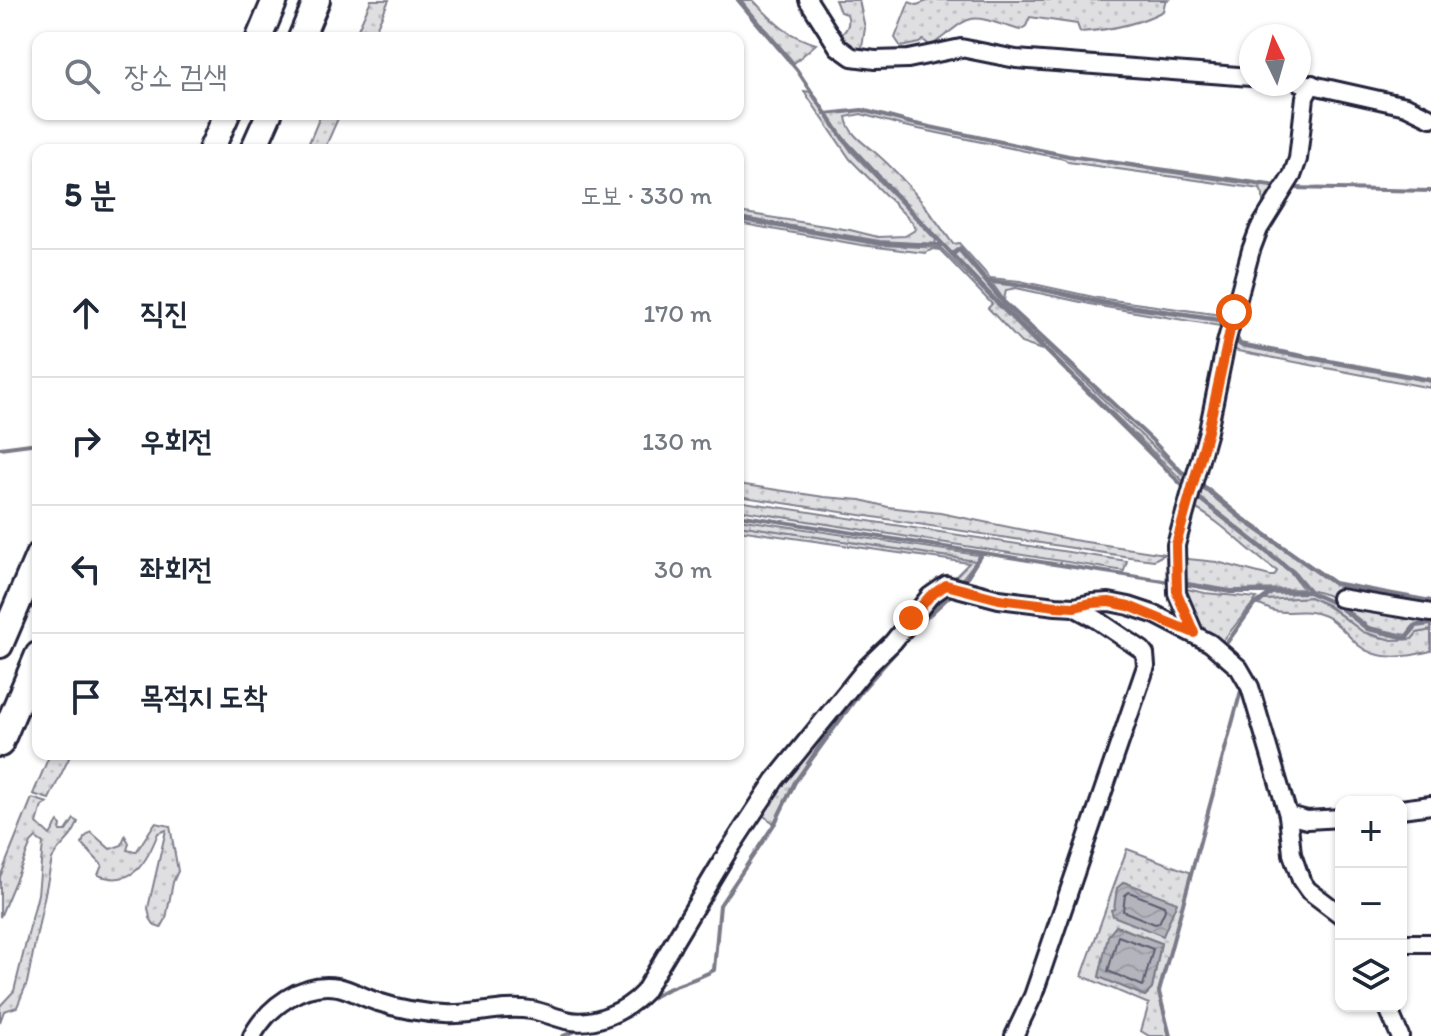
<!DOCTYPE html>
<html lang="ko">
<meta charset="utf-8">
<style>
:root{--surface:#fff;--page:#f6f6f7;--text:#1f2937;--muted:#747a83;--line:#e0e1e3}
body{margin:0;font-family:Itim,"Poor Story",sans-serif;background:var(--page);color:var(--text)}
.controls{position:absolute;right:24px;bottom:24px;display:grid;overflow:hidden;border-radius:16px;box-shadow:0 2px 6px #0004}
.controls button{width:72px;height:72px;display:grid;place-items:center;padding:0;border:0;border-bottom:2px solid var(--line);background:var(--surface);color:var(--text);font:40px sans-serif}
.compass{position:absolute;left:1239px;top:24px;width:72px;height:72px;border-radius:50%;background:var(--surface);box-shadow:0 2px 6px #0004;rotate:355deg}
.stop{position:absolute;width:24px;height:24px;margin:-18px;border:6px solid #ea580c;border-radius:50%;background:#fff}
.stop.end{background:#ea580c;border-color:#fff;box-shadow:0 2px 8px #0008}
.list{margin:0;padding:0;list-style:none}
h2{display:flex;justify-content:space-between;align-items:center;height:104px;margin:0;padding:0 32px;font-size:34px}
h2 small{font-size:26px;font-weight:400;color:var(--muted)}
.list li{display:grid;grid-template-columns:52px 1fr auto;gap:24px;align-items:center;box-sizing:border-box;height:128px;padding:0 32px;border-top:2px solid var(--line)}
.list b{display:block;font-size:30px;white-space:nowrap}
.list em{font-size:26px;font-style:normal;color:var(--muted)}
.icon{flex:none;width:44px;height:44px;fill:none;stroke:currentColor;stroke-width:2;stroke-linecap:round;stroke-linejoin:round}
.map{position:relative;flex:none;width:1431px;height:1036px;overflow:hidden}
.search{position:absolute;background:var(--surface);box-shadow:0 2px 6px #0004;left:32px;top:32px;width:712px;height:88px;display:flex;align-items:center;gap:20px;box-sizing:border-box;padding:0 28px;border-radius:16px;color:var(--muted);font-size:30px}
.panel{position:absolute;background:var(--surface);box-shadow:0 2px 6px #0004;left:32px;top:144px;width:712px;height:616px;border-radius:16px}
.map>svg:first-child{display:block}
</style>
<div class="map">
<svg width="1431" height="1036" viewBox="0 0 1431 1036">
<defs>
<pattern id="grass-dots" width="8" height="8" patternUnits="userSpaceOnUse" patternTransform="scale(2)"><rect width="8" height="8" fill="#dfdfe2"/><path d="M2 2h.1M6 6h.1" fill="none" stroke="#bfbfc3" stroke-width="1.8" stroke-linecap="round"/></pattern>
<pattern id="wetland-marsh" width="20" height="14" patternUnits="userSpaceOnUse" patternTransform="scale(2)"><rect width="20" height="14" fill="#dfdfe2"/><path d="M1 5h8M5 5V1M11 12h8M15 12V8" fill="none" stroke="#bfbfc3"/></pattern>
<pattern id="water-waves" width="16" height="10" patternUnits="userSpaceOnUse" patternTransform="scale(2)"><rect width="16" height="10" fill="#b4b4bc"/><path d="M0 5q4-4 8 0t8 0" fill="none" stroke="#9a9aa2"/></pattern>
</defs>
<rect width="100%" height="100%" fill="#fff"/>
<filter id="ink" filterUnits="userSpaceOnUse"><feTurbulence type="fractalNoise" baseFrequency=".0125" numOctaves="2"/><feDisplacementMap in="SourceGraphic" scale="16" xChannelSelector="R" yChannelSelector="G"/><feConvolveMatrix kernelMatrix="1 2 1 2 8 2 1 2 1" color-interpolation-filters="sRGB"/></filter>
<g filter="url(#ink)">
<!-- grass -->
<g fill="url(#grass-dots)" stroke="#80808e" stroke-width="2" fill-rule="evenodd">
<path d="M371,0H389L372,38H354Z"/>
<path d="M741,0H753C775,23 785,35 816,44L794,63Z"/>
<path d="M835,0H859L865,28L861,54L838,38C846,31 851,25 847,14L840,12Z"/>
<path d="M930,0H1168L1165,2L1163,11C1137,25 1109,30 1080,32L1077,24L1030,17L1026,26L1020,30C963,13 977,12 931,46L923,40L919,43L901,47L895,38L909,2L917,5Z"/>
<path d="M804,91L810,92L851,151L936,240L935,244L880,241L738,217V212L850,230L878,237L905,236L915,230L912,222L850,159Z"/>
<path d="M863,110C999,147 1138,169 1278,188L1263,210V195L1260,189L1068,162L1064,159L904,126L861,114L846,117C848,134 865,144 877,154C907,180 930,212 953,244L959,243L990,278L1020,281L1098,298L1229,316L1226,319L1100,301L1017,283L988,280L960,247L952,253L844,138L828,114Z"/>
<path d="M321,114H340L324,150H306Z"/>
<path d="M738,220L880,245L941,248L1042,350L1021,343L988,308L992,304L940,250L933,249L925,253L861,245L738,223Z"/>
<path d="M959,251L1003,304L1181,473L1190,478L1188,486L1000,304L954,255Z"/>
<path d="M992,283L1028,287L1100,304L1224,322L1226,327L1099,306L1016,288L1006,290L1004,300Z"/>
<path d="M1234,340L1240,346L1431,382V388L1238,351L1231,348Z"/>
<path d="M1196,483L1240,519L1334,585L1431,602V622L1415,624L1406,635L1369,627L1327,595L1310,590L1294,571L1193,492Z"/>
<path d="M738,484L824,497L861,500L888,507L940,513L1073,540L1165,554L1154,560L1130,557L738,496Z"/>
<path d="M1192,494L1291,573L1303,589L1231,590L1182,582L1178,554L1188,559L1217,562L1270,576H1274L1277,571C1247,551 1222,521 1189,505Z"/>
<path d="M738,501L1127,561L1124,571L738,510Z"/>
<path d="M738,525L976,561L957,585L949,583L969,563L738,530Z"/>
<path d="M1182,588L1205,593L1257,598L1221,643L1199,631Z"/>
<path d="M953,592C944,601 934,608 925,617C868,681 810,744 774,823L758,812L932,597Z"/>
<path d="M1310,597C1331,605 1344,620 1363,631C1377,640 1397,640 1412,639L1417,633L1431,630V651C1408,657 1378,662 1358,645C1347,635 1339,623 1325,616C1305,607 1290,615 1275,611C1269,610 1264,606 1258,605L1264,600Z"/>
<path d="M50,754H71L49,799L33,794Z"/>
<path d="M32,798L48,803L42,806L37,823L50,835L58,822L61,825L60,831H66L74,819L78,822C72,840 60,844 52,859L27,983L17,1007L4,1011L0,1022V1006L14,991L38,894L43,843L36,838L31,843L0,917V877Z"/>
<path d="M155,823L170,826L178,871L173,882L166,919L161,928L155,926L150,918L148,908L166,830L158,833C147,862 133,888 98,875L102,865L82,844L84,838L91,832L110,849L122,845L125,836L129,843L127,850L136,852Z"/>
<path d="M1127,849L1192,873L1158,992L1169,1036H1149L1141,1031L1149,1004L1082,976ZM1116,926L1161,943L1152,989L1145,996L1099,977Z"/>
</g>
<!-- wetland -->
<g fill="url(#wetland-marsh)" stroke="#80808e" stroke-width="2">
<path d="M738,519L978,555L976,561L738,525Z"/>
<path d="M1309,593L1335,605L1367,630L1407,639L1417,627L1431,625V630L1417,633L1412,639L1392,640L1363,632L1328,605L1310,597L1264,600L1272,594Z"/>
</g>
<!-- water -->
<g fill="url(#water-waves)" stroke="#7a7a88" stroke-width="2">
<path d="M1124,882L1177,902L1163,936L1113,916L1111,910L1114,909L1117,888Z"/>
<path d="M1116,926L1161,943L1152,989L1145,996L1099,977L1108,936Z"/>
</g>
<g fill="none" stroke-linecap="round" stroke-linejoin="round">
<!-- shore -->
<g stroke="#5c5c6f" stroke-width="2">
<path d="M1129,892L1164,906L1165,910L1159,923L1155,924L1123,911L1125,895Z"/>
<path d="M1118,936L1153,949L1143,986L1108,971Z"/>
</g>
<!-- stream -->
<g stroke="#7a7a88" stroke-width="4">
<path d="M738,0L797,70L843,139L999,304L1184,487"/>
<path d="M825,114L862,110L911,123L1069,156L1277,186"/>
<path d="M327,149L331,150"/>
<path d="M1291,188L1431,191"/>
<path d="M738,218L880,243L941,245"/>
<path d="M952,254L959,249L1004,302L1152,440L1182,472L1189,475"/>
<path d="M987,281L1027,286L1100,302L1226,320"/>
<path d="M1235,334L1240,344L1431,380"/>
<path d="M0,448L38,443"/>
<path d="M1200,483L1241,517L1334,583L1431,601"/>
<path d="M1195,495L1292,572L1309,591"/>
<path d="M738,515L1170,582"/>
<path d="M1183,584L1230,592H1309L1336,604L1368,628L1406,638L1416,625L1431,624"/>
<path d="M962,585L982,553"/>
<path d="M1226,644L1254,605L1271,593"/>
<path d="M645,1002C670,984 688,984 714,970L720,905L775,823L795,782L862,690L927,617L953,593"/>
<path d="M563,1036L583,1028"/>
<path d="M1170,1036L1159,992L1242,687"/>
</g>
<!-- minor casing -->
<g stroke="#22223b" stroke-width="22">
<g id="minor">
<path d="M808,0L838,47L852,57L875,60L908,59L961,48L1016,59L1251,77"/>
<path d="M1299,82L1406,106L1431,118"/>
<path d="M1340,598L1431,613"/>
<path d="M1194,633L1177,593L1176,545L1208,431L1226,343L1251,250L1259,229L1292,176L1298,159L1305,97L1312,84"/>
<path d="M1401,809L1431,805"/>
<path d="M1288,815L1307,820L1341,818"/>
<path d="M1401,943H1431"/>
<path d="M1387,1006L1400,1036"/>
<path d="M252,1036C268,1007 302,981 338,987C352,990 364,998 378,1002C399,1009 423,1013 445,1014C473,1016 502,1005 531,1010C543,1012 554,1017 566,1020C592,1027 627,1011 644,992L727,853L775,780L867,667L893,642L930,596L946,585L999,599L1056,606L1074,607L1092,603L1109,602L1129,606L1156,615L1210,643L1239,668L1250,687L1288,815L1292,854L1301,880L1308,890L1341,915"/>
<path d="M1014,1036L1033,996L1146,666L1145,654L1142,650L1096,619L1074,607"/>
</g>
</g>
<!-- highway casing -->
<g stroke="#22223b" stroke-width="30">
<g id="highway">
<path d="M259,38L275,0"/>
<path d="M301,38L317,0"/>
<path d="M211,150L227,114"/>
<path d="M253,150L269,114"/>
<path d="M0,645L38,556"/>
<path d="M0,744L38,655"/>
</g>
</g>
<!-- minor -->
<use href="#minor" stroke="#fff" stroke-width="16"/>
<!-- highway -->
<use href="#highway" stroke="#fff" stroke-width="24"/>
</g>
</g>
<g fill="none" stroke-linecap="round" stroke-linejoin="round" filter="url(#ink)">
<!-- route -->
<path stroke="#ea580c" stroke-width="10" d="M911,618L930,596L946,585L999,599L1056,606L1074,607L1092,603L1109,602L1129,606L1194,633L1177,593L1176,545L1208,431L1234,312"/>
</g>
</svg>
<div class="controls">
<button>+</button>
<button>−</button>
<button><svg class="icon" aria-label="layers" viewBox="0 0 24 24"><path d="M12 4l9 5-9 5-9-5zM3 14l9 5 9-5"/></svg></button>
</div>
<svg class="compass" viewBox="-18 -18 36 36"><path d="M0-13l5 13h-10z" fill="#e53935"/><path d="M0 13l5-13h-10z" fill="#747a83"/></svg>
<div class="stop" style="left:1234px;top:312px"></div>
<div class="stop end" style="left:911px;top:618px"></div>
<div class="search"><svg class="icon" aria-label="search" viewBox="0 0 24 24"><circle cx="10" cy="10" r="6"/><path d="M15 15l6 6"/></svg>장소 검색</div>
<section class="panel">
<h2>5 분<small>도보 · 330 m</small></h2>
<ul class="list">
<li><svg class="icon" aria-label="ahead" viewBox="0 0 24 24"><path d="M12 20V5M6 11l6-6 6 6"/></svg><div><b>직진</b></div><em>170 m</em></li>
<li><svg class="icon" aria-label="right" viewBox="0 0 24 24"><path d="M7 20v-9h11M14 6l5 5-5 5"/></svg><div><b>우회전</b></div><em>130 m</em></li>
<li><svg class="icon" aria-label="left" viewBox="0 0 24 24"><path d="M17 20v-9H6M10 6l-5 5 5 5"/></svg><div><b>좌회전</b></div><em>30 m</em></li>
<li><svg class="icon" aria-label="arrive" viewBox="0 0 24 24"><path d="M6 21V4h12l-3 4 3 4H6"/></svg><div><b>목적지 도착</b></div></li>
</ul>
</section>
</div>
